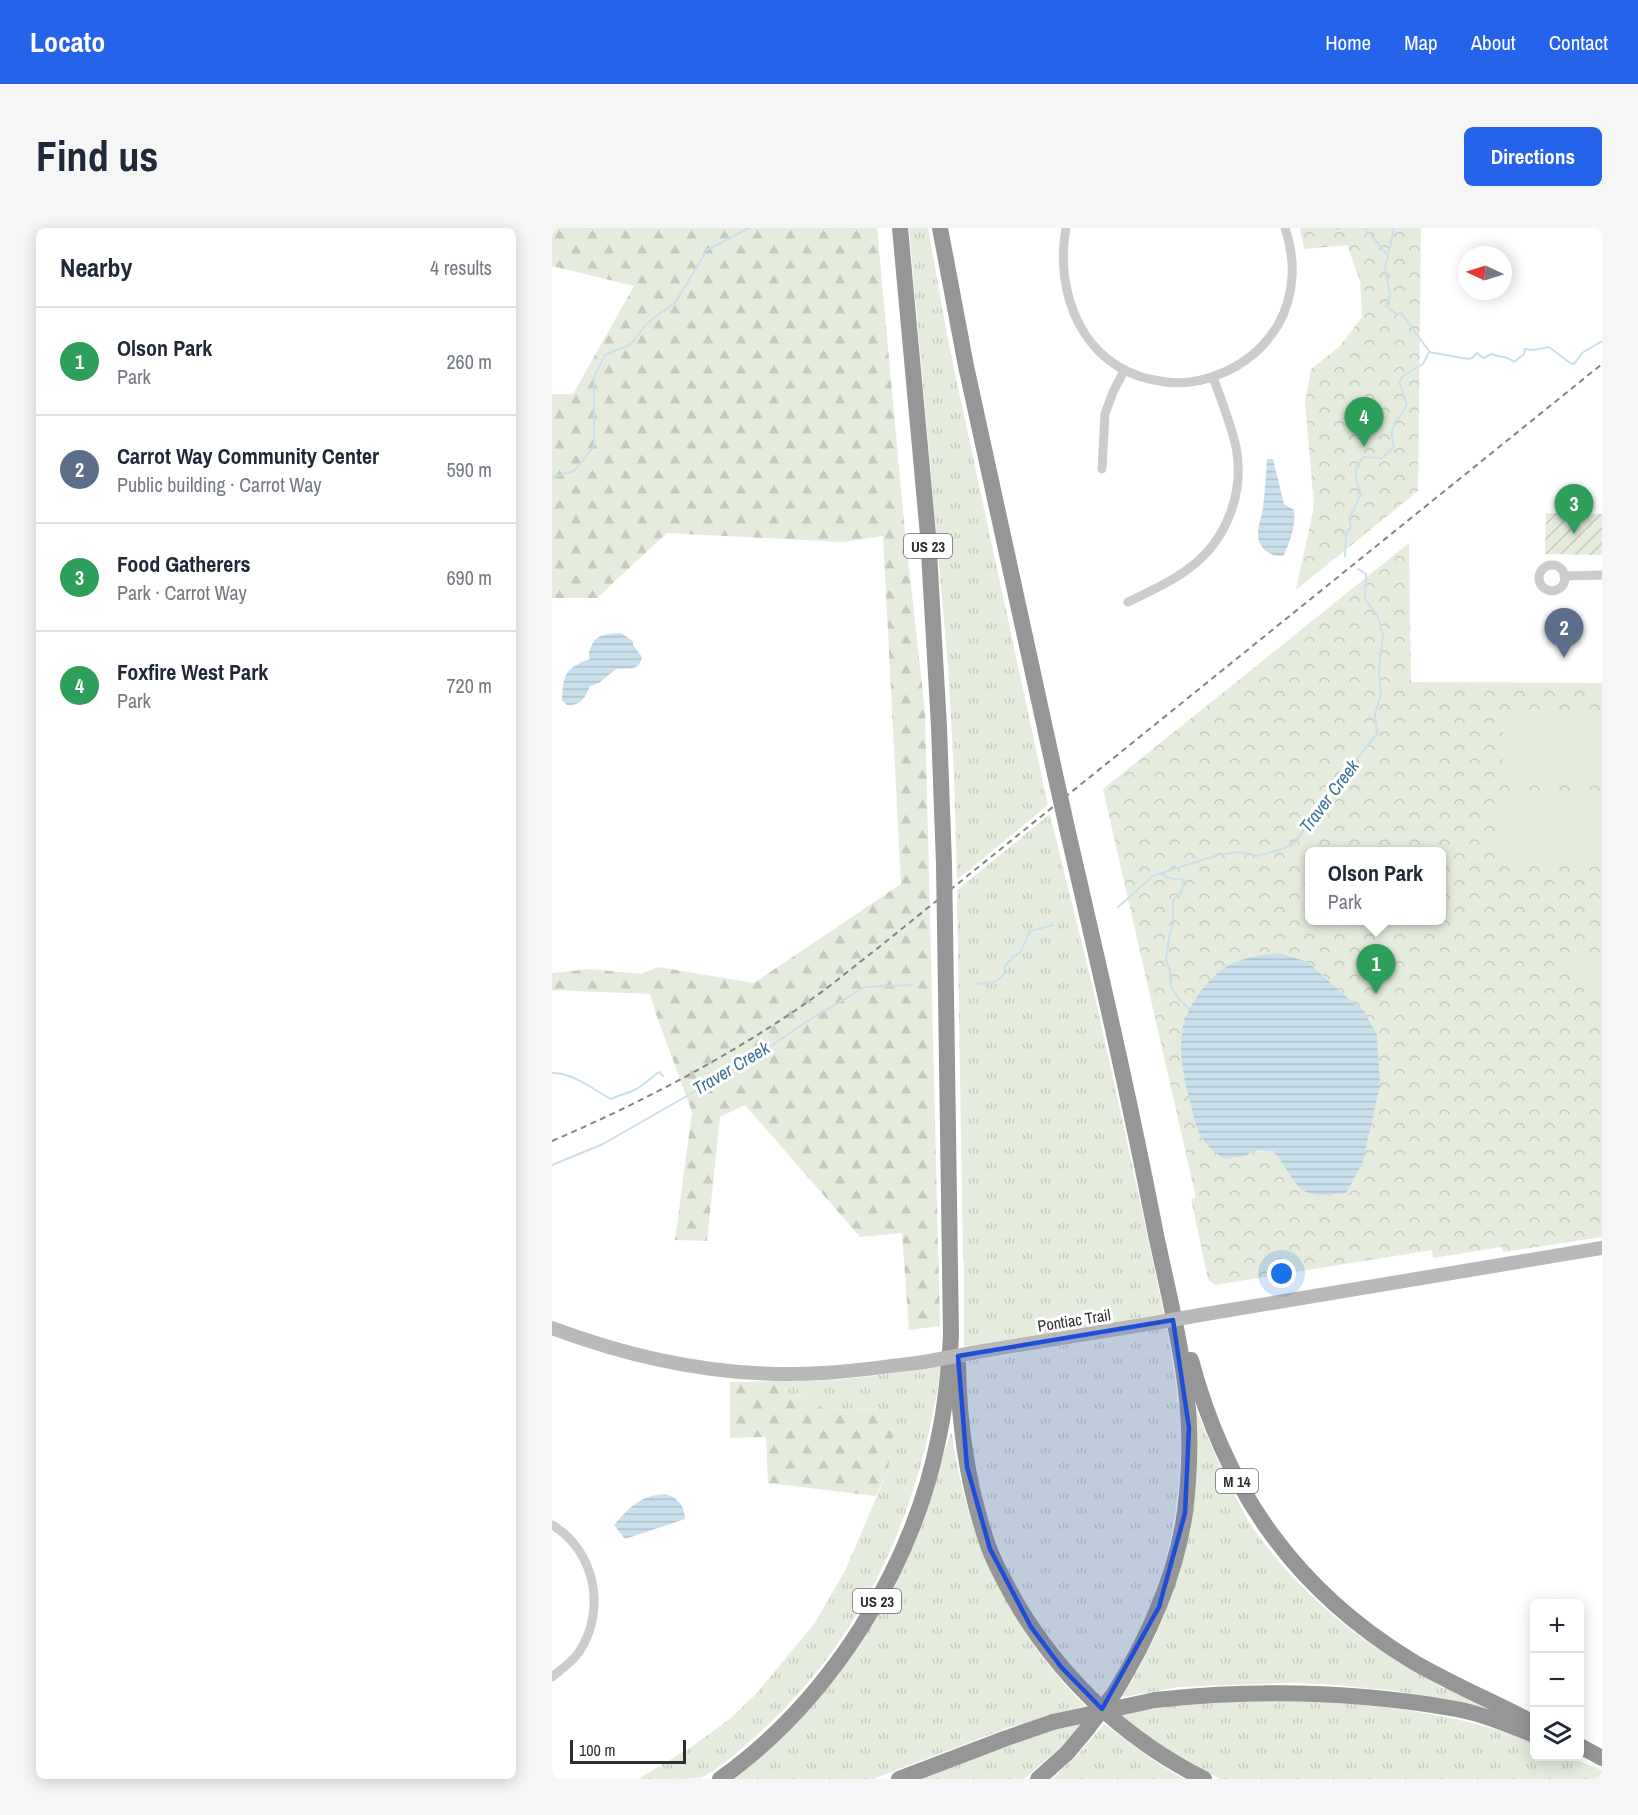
<!DOCTYPE html>
<meta charset="utf-8">
<style>
:root{--surface:#fff;--page:#f6f6f7;--text:#1f2937;--muted:#747a83;--line:#e0e1e3;--accent:#2563eb}
body{margin:0;font-family:"Archivo Narrow",sans-serif;background:var(--page);color:var(--text)}
.controls{position:absolute;right:18px;bottom:18px;display:grid;overflow:hidden;border-radius:9px;box-shadow:0 3px 15px #0003}
.controls button{width:54px;height:54px;display:grid;place-items:center;padding:0;border:0;border-bottom:2px solid var(--line);background:var(--surface);color:var(--text);font:30px sans-serif}
.compass{position:absolute;left:906px;top:18px;width:54px;height:54px;border-radius:50%;background:var(--surface);box-shadow:0 3px 15px #0003;rotate:274deg}
.scale{position:absolute;left:18px;bottom:15px;width:116px;box-sizing:border-box;padding-left:6px;border:3px solid #2f2f2f;border-top:0;font-size:16px;line-height:21px;white-space:nowrap;color:#2f2f2f;-webkit-text-stroke:4px #fff;paint-order:stroke}
.you{position:absolute;left:730px;top:1046px;width:21px;height:21px;margin:-15px;border:4px solid #fff;border-radius:50%;background:#1a73e8;box-shadow:0 0 0 9px #1a73e833}
.badge{display:grid;place-items:center;width:39px;height:39px;border-radius:50%;background:var(--accent);color:#fff;font-size:20px;font-weight:700}
.pin{position:absolute;translate:-50% -50px;filter:drop-shadow(0 2px 3px #0008)}
.pin::after{content:'';position:absolute;top:32px;width:21px;height:18px;background:inherit;clip-path:polygon(0 0,100% 0,50% 100%)}
.popup{position:absolute;left:753px;top:619px;width:141px;height:78px;box-sizing:border-box;display:grid;place-content:center;border-radius:9px;background:var(--surface);filter:drop-shadow(0 2px 4px #0005);font-size:20px;white-space:nowrap;color:var(--muted)}
.popup b{font-size:22px;color:var(--text)}
.popup::after{content:'';position:absolute;left:50%;top:100%;margin-left:-12px;border:12px solid transparent;border-top-color:var(--surface)}
.list{margin:0;padding:0;list-style:none}
h2{display:flex;justify-content:space-between;align-items:center;height:78px;margin:0;padding:0 24px;font-size:26px}
h2 small{font-size:20px;font-weight:400;color:var(--muted)}
.list li{display:grid;grid-template-columns:39px 1fr auto;gap:18px;align-items:center;box-sizing:border-box;height:108px;padding:0 24px;border-top:2px solid var(--line)}
.list b{display:block;font-size:22px;white-space:nowrap}
.list p{margin:0;font-size:20px;white-space:nowrap;color:var(--muted)}
.list em{font-size:20px;font-style:normal;color:var(--muted)}
.icon{flex:none;width:33px;height:33px;fill:none;stroke:currentColor;stroke-width:2;stroke-linecap:round;stroke-linejoin:round}
.map{position:relative;flex:none;width:1050px;height:1551px;overflow:hidden;border-radius:9px}
header{display:flex;align-items:center;gap:36px;box-sizing:border-box;height:84px;padding:0 30px;background:var(--accent);color:#fff}
header strong{font-size:28px}
nav{display:flex;gap:33px;margin-inline-start:auto;font-size:21px}
.intro{display:flex;align-items:center;justify-content:space-between;box-sizing:border-box;height:144px;padding:0 36px}
h1{margin:0;font-size:42px}
.button{padding:15px 27px;border-radius:9px;background:var(--accent);color:#fff;font-size:21px;font-weight:700}
main{display:flex;gap:36px;padding:0 36px}
aside{flex:1;background:var(--surface);border-radius:9px;box-shadow:0 3px 15px #0003}
.map>svg:first-child{display:block}
</style>
<header>
<strong>Locato</strong>
<nav><a>Home</a><a>Map</a><a>About</a><a>Contact</a></nav>
</header>
<div class="intro"><h1>Find us</h1><a class="button">Directions</a></div>
<main>
<aside>
<h2>Nearby<small>4 results</small></h2>
<ul class="list">
<li><span class="badge" style="background:#2e9e5b">1</span><div><b>Olson Park</b><p>Park</p></div><em>260 m</em></li>
<li><span class="badge" style="background:#5c6f8a">2</span><div><b>Carrot Way Community Center</b><p>Public building · Carrot Way</p></div><em>590 m</em></li>
<li><span class="badge" style="background:#2e9e5b">3</span><div><b>Food Gatherers</b><p>Park · Carrot Way</p></div><em>690 m</em></li>
<li><span class="badge" style="background:#2e9e5b">4</span><div><b>Foxfire West Park</b><p>Park</p></div><em>720 m</em></li>
</ul>
</aside>
<div class="map">
<svg width="1050" height="1551" viewBox="0 0 1050 1551">
<defs>
<pattern id="grass-tufts" width="24" height="20" patternUnits="userSpaceOnUse" patternTransform="scale(1.5)"><rect width="24" height="20" fill="#e6ecdd"/><path d="M3 7l-1-3M5 7V3M7 7l1-3M15 17l-1-3M17 17v-4M19 17l1-3" fill="none" stroke="#c6cbbe"/></pattern>
<pattern id="forest-firs" width="22" height="20" patternUnits="userSpaceOnUse" patternTransform="scale(1.5)"><rect width="22" height="20" fill="#e6ecdd"/><path d="M5 1l3.5 6h-7zM16 11l3.5 6h-7z" fill="#c6cbbe"/></pattern>
<pattern id="park-crowns" width="20" height="18" patternUnits="userSpaceOnUse" patternTransform="scale(1.5)"><rect width="20" height="18" fill="#e6ecdd"/><path d="M2 6a3 3 0 1 1 6 0M12 15a3 3 0 1 1 6 0" fill="none" stroke="#c6cbbe"/></pattern>
<pattern id="garden-furrows" width="10" height="10" patternUnits="userSpaceOnUse" patternTransform="scale(1.5)"><rect width="10" height="10" fill="#e6ecdd"/><path d="M-1 1l2-2M0 10L10 0M9 11l2-2" fill="none" stroke="#c6cbbe"/></pattern>
<pattern id="water-rules" width="6" height="5" patternUnits="userSpaceOnUse" patternTransform="scale(1.5)"><rect width="6" height="5" fill="#c9e0ec"/><path d="M0 2.5h6" fill="none" stroke="#adc0cb"/></pattern>
</defs>
<rect width="100%" height="100%" fill="#fff"/>
<!-- grass -->
<g fill="url(#grass-tufts)">
<path d="M357,0H376L398,122L496,577L405,652L402,547L396,438Z"/>
<path d="M498,586L544,773L585,959L612,1086L412,1119V1035L411,1031L405,662Z"/>
<path d="M615,1100L625,1163V1174L628,1176C634,1279 611,1388 548,1470C534,1455 517,1439 505,1422C461,1363 431,1299 419,1226C414,1196 414,1164 412,1134Z"/>
<path d="M389,1138C370,1278 314,1409 207,1505C190,1520 170,1539 149,1550C141,1551 98,1551 86,1551L141,1518L179,1490L204,1466L262,1396L293,1343L336,1242L344,1182L271,1181L258,1169L235,1168L230,1153C284,1155 336,1146 389,1138Z"/>
<path d="M644,1180C658,1217 675,1253 693,1287C715,1327 766,1377 802,1404C830,1426 862,1441 891,1460H895L927,1477L930,1480L845,1463L773,1456L732,1455L627,1459L572,1469L571,1467L582,1449L607,1401L629,1339Z"/>
<path d="M398,1206H400C414,1310 460,1404 533,1478L458,1499L321,1551H181L250,1488L376,1276Z"/>
<path d="M751,1471C829,1478 909,1485 982,1515V1528L1017,1529L1050,1542V1551H668L615,1523L567,1487L614,1478L650,1474Z"/>
<path d="M530,1496L509,1519L472,1551H367L501,1502Z"/>
<path d="M552,1496L605,1535L632,1551H500L527,1525Z"/>
</g>
<!-- forest -->
<g fill="url(#forest-firs)">
<path d="M0,0H325L353,304L373,483L388,1098L357,1102L350,1005L308,1009L193,877L168,889L155,1013L123,1012L140,884L104,786L98,766L0,762V745L38,741L90,746L106,739L202,755L349,656L331,308L291,314L115,305L45,370H0V166H21L82,58L0,38Z"/>
<path d="M230,1153L235,1168L258,1169L272,1181L345,1182L336,1242L324,1268L216,1255L214,1209L178,1210V1154Z"/>
</g>
<!-- park -->
<g fill="url(#park-crowns)" fill-rule="evenodd">
<path d="M748,0H869L866,263L744,362L762,278L753,175L759,141L788,118L810,89L808,53L795,17L752,21Z"/>
<path d="M857,315L859,454L1050,455V1009L952,1024L949,1019L881,1030L880,1022L663,1057L656,1051L639,971L644,970L551,561ZM758,624H890V692H758Z"/>
</g>
<!-- garden -->
<path fill="url(#garden-furrows)" d="M994,285L1050,286V327L993,326Z"/>
<!-- pitch -->
<g fill="#e6ecdd">
<path d="M952,482L1050,484V558L950,555Z"/>
<path d="M948,563L1050,565V639L946,636Z"/>
<path d="M1031,727L1050,745V752L1039,764L1016,742Z"/>
</g>
<!-- water -->
<g fill="url(#water-rules)">
<path d="M715,231H721L732,276L742,282C744,299 738,312 732,327C720,331 706,320 706,307C706,297 710,288 711,279C713,263 714,247 715,231Z"/>
<path d="M69,405L81,413V417L90,429C87,444 76,440 64,441L47,455L38,458C33,470 29,478 15,477L10,472C11,447 13,440 38,431C36,425 37,423 40,417C45,405 58,406 69,405Z"/>
<path d="M728,725L756,734L784,760L812,783L825,807L828,858L810,936L794,965C741,972 749,959 722,923L706,922L692,928L673,931C645,914 645,900 637,870C632,850 627,827 630,806C631,793 636,783 643,772C666,736 687,729 728,725Z"/>
<path d="M114,1266C127,1271 132,1277 133,1291L73,1311L62,1297C78,1279 88,1267 114,1266Z"/>
</g>
<g fill="none" stroke-linecap="round" stroke-linejoin="round">
<!-- stream -->
<g stroke="#c9e0ec" stroke-width="2">
<path d="M813,0L834,25"/>
<path d="M842,0L833,40L838,67L834,78L843,85L850,86L877,123"/>
<path d="M785,1L787,0"/>
<path d="M0,249L22,243L42,218V149L53,127L79,116L95,95L123,75L155,22L197,0"/>
<path d="M793,328L794,307L799,298L797,291L809,266C803,250 799,242 812,229L830,230L842,219C835,197 846,194 855,177L847,154L852,147L871,136L877,124L916,131L920,130L925,125L931,130L940,126C950,131 952,126 962,134L972,126L973,121L982,122L997,119L1018,135L1022,136L1030,125L1050,113"/>
<path d="M609,645L616,650L632,652L629,665L621,672V698L618,704L614,731L618,742L619,759L627,771L637,781"/>
<path d="M566,679L601,648L609,645L666,627L687,624L705,628L730,621L741,616L747,609L769,575L825,506L823,486L829,466L827,442L831,407L826,389L813,371L814,346L806,341"/>
<path d="M425,756L443,754L448,750L452,746L453,738L462,728L468,725L478,703L501,697"/>
<path d="M0,845C22,845 40,861 59,871C65,868 71,866 78,864C89,861 98,850 107,844L111,848"/>
<path d="M0,937L51,916L154,857L213,822L260,790L313,759L360,757"/>
</g>
<!-- minor -->
<g stroke="#ccc" stroke-width="9">
<path d="M514,0C502,65 531,139 602,152C625,157 647,155 668,146C693,136 712,120 726,97C743,67 744,32 733,0"/>
<path d="M550,241L553,186L561,164L572,143"/>
<circle cx="1000" cy="350" r="13"/>
<path d="M1012,348L1050,347"/>
<path d="M576,374C596,364 618,355 636,341C674,314 693,265 684,219C679,196 669,172 661,149"/>
<path d="M0,1297C43,1322 55,1382 27,1424C20,1434 10,1441 0,1449"/>
</g>
<!-- secondary -->
<g stroke="#b9b9b9" stroke-width="14">
<path d="M648,1087L1050,1020"/>
<path d="M0,1100C88,1133 178,1151 272,1145C305,1143 339,1138 372,1134"/>
<path d="M431,1123L602,1095"/>
</g>
<!-- motorway -->
<g stroke="#969696" stroke-width="16">
<path d="M348,0L376,307L387,499L392,636"/>
<path d="M388,0L414,138L503,546"/>
<path d="M515,600C546,734 577,868 603,1002C614,1055 628,1109 634,1162C639,1202 638,1244 633,1284C624,1348 596,1410 563,1464"/>
<path d="M639,1132C674,1263 743,1362 860,1433C899,1456 942,1474 982,1495"/>
<path d="M406,1137C407,1199 416,1261 437,1320C445,1341 457,1362 468,1381C513,1454 575,1512 652,1551"/>
<path d="M603,1472C704,1461 804,1463 904,1481C931,1486 957,1497 982,1507"/>
<path d="M1028,1518L1050,1530"/>
<path d="M168,1551C278,1473 361,1340 387,1208C394,1175 397,1142 399,1108L393,698"/>
<path d="M347,1551L452,1511L501,1494"/>
<path d="M486,1551L515,1525L536,1500"/>
</g>
<!-- rail -->
<path stroke="#848484" stroke-width="2" stroke-dasharray="6 4.5" stroke-linecap="butt" d="M0,913C93,873 182,826 264,768C285,753 305,736 326,720L1050,136"/>
<!-- secondary-bridge -->
<g stroke="#b9b9b9" stroke-width="14">
<path d="M602,1095L648,1087"/>
<path d="M372,1134L431,1123"/>
</g>
<!-- motorway-bridge -->
<g stroke="#969696" stroke-width="16">
<path d="M503,546L515,600"/>
<path d="M392,636L393,698"/>
<path d="M501,1494L603,1472"/>
<path d="M536,1500L563,1464"/>
</g>
</g>
<!-- marked area -->
<path fill="#1d4ed8" fill-opacity="0.2" stroke="#1d4ed8" stroke-width="4.5" stroke-linejoin="round" d="M621,1092L637,1200L633,1285L607,1379L550,1481L509,1439L479,1399L438,1321L415,1239L406,1128Z"/>
<g text-anchor="middle" dominant-baseline="central" stroke-width="6" stroke-linejoin="round" paint-order="stroke">
<!-- shield labels -->
<g fill="#fff" stroke="#6d6d6d" stroke-width="1.5">
<rect x="352" y="306" width="48" height="24" rx="4.5"/>
<rect x="664" y="1241" width="42" height="24" rx="4.5"/>
<rect x="301" y="1361" width="48" height="24" rx="4.5"/>
</g>
<g font-size="15" font-weight="bold" fill="#2f2f2f">
<text x="376" y="318">US 23</text>
<text x="685" y="1253">M 14</text>
<text x="325" y="1373">US 23</text>
</g>
<!-- street labels -->
<g font-size="16" fill="#2f2f2f" stroke="#fff">
<text transform="translate(522 1092) rotate(-9)">Pontiac Trail</text>
</g>
<!-- water labels -->
<g font-size="18" font-style="italic" fill="#3c7491" stroke="#fff">
<text transform="translate(777 568) rotate(-53)">Traver Creek</text>
<text transform="translate(179 840) rotate(-31)">Traver Creek</text>
</g>
</g>
</svg>
<div class="controls">
<button>+</button>
<button>−</button>
<button><svg class="icon" aria-label="layers" viewBox="0 0 24 24"><path d="M12 4l9 5-9 5-9-5zM3 14l9 5 9-5"/></svg></button>
</div>
<svg class="compass" viewBox="-18 -18 36 36"><path d="M0-13l5 13h-10z" fill="#e53935"/><path d="M0 13l5-13h-10z" fill="#747a83"/></svg>
<div class="scale">100 m</div>
<div class="you"></div>
<div class="pin badge" style="left:824px;top:766px;background:#2e9e5b">1</div>
<div class="popup"><b>Olson Park</b>Park</div>
<div class="pin badge" style="left:1012px;top:430px;background:#5c6f8a">2</div>
<div class="pin badge" style="left:1022px;top:306px;background:#2e9e5b">3</div>
<div class="pin badge" style="left:812px;top:219px;background:#2e9e5b">4</div>
</div>
</main>
